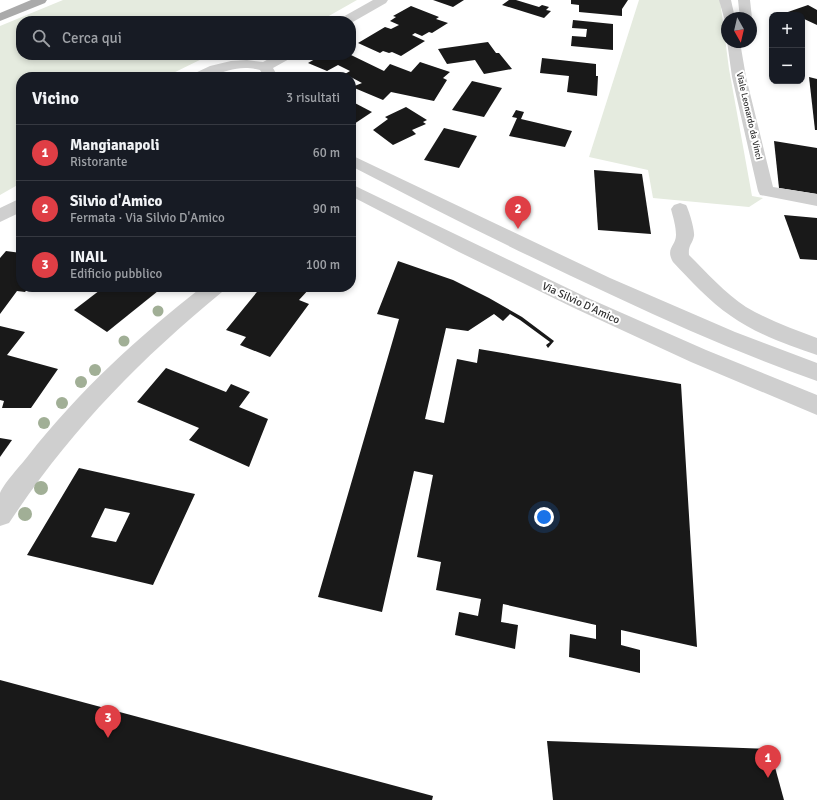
<!DOCTYPE html>
<html lang="it">
<meta charset="utf-8">
<style>
:root{--surface:#171b24;--page:#20242c;--text:#f1f3f6;--muted:#9ea1a6;--line:#363941;--accent:#df3e45}
body{margin:0;font-family:Signika,sans-serif;background:var(--page);color:var(--text)}
.controls{position:absolute;right:12px;top:12px;display:grid;overflow:hidden;border-radius:8px;box-shadow:0 2px 6px #0003}
.controls button{width:36px;height:36px;display:grid;place-items:center;padding:0;border:0;border-bottom:1px solid var(--line);background:var(--surface);color:var(--text);font:20px sans-serif}
.compass{position:absolute;left:721px;top:12px;width:36px;height:36px;border-radius:50%;background:var(--surface);box-shadow:0 2px 6px #0003;rotate:172deg}
.you{position:absolute;left:544px;top:517px;width:14px;height:14px;margin:-10px;border:3px solid #fff;border-radius:50%;background:#1a73e8;box-shadow:0 0 0 6px #1a73e833}
.badge{display:grid;place-items:center;width:26px;height:26px;border-radius:50%;background:var(--accent);color:#fff;font-size:13px;font-weight:700}
.pin{position:absolute;translate:-50% -33px;filter:drop-shadow(0 1px 2px #0008)}
.pin::after{content:'';position:absolute;top:21px;width:14px;height:12px;background:inherit;clip-path:polygon(0 0,100% 0,50% 100%)}
.list{margin:0;padding:0;list-style:none}
h2{display:flex;justify-content:space-between;align-items:center;height:52px;margin:0;padding:0 16px;font-size:17px}
h2 small{font-size:13px;font-weight:400;color:var(--muted)}
.list li{display:grid;grid-template-columns:26px 1fr auto;gap:12px;align-items:center;box-sizing:border-box;height:56px;padding:0 16px;border-top:1px solid var(--line)}
.list b{display:block;font-size:15px;white-space:nowrap}
.list p{margin:0;font-size:13px;white-space:nowrap;color:var(--muted)}
.list em{font-size:13px;font-style:normal;color:var(--muted)}
.icon{flex:none;width:22px;height:22px;fill:none;stroke:currentColor;stroke-width:2;stroke-linecap:round;stroke-linejoin:round}
.map{position:relative;flex:none;width:817px;height:800px;overflow:hidden}
.search{position:absolute;background:var(--surface);box-shadow:0 2px 6px #0003;left:16px;top:16px;width:340px;height:44px;display:flex;align-items:center;gap:10px;box-sizing:border-box;padding:0 14px;border-radius:16px;color:var(--muted);font-size:15px}
.panel{position:absolute;background:var(--surface);box-shadow:0 2px 6px #0003;left:16px;top:72px;width:340px;height:220px;border-radius:16px}
.map>svg:first-child{display:block}
</style>
<div class="map">
<svg width="817" height="800" viewBox="0 0 817 800">
<rect width="100%" height="100%" fill="#fff"/>
<!-- green -->
<g fill="#e5ebdf">
<path d="M63,0H357L320,21H21V55H210L165,77H21V183L0,195V26Z"/>
<path d="M639,0H720L729,69L752,196L763,198L749,207L653,198L648,170L589,157Z"/>
</g>
<!-- building -->
<g fill="#191919" fill-rule="evenodd">
<path d="M433,0H464L453,7Z"/>
<path d="M509,0H516L539,7L542,5L549,7L546,10L551,11L544,18L502,5Z"/>
<path d="M571,0H628L622,9V16L579,12V5L571,4Z"/>
<path d="M808,5L817,10V25L802,18V15H788L785,13Z"/>
<path d="M411,6L439,17L436,19L448,23L432,33L429,32L422,36L415,33L412,35L425,41L401,56L392,52L389,53L383,51L380,53L358,43L385,27L391,29L399,25L390,21L396,17L393,16Z"/>
<path d="M573,20L613,24V50L571,46L572,36L586,37L587,29L572,28Z"/>
<path d="M488,42L496,53H499L512,69L484,74L475,60L447,64L438,49Z"/>
<path d="M322,55H351L384,71L390,64L411,72L420,62L450,72L443,78L447,80L434,101L391,92L383,100L352,87L362,83L345,74L350,71L338,65L327,71L308,63Z"/>
<path d="M542,58L596,64V76H598L597,96L567,92L569,76L540,73Z"/>
<path d="M809,77L817,79V130H815Z"/>
<path d="M472,81L502,88L484,117L452,110Z"/>
<path d="M351,101L372,112L351,126Z"/>
<path d="M406,107L427,120L423,122L426,124L412,130L416,134L393,145L373,130L388,119L385,117Z"/>
<path d="M516,110L524,112L521,119L572,131L565,147L509,136L517,118L512,117Z"/>
<path d="M444,128L477,136L459,168L424,160Z"/>
<path d="M774,141L817,148V194L779,188Z"/>
<path d="M594,170L642,174L651,234L598,230Z"/>
<path d="M784,215L817,218V260L800,259Z"/>
<path d="M6,251L21,253V287H29L25,292L17,291L0,314V258Z"/>
<path d="M398,261L453,280L489,298L522,317L554,341L548,348L546,345L550,342L520,320L510,314L503,321L494,314L468,331L446,328L425,419L444,423L457,359L477,363L479,349L681,384L697,647L621,630V645L640,650V673L569,657L570,634L596,639V625L503,604L501,622L518,625L515,649L455,635L459,612L478,616L481,599L436,590L441,562L417,557L433,475L414,471L382,612L318,597L399,319L377,314Z"/>
<path d="M104,287H163L107,332L74,310Z"/>
<path d="M261,287L310,288L299,300L309,304L270,357L240,345L246,337L226,330Z"/>
<path d="M0,326L25,332L7,355L58,369L31,408H2L4,401L0,400Z"/>
<path d="M166,368L226,392L231,384L250,392L239,407L268,419L249,467L189,440L199,428L137,402Z"/>
<path d="M0,438L12,440L0,457Z"/>
<path d="M79,468L195,494L153,585L27,555ZM105,508L130,513L116,542L91,537Z"/>
<path d="M0,680L433,796L432,800H0Z"/>
<path d="M547,741L770,749L784,800H553Z"/>
</g>
<g fill="none" stroke-linecap="round" stroke-linejoin="round">
<!-- minor -->
<g fill="#cfcfcf" fill-rule="evenodd">
<path d="M373,0H388L386,3L351,23V21H339L341,18Z"/>
<path d="M719,0H731L735,18H727V21H725Z"/>
<path d="M738,0H750L752,18L751,20V18H740Z"/>
<path d="M727,41L740,42L746,77L773,187L817,194V206L766,196L760,195L758,191L732,77Z"/>
<path d="M276,55H293L291,58L273,68L278,77H264L260,70C239,65 229,71 210,76C205,78 197,77 191,77L193,74L210,66L231,61L247,60L263,62Z"/>
<path d="M351,155L610,278L735,332L817,363V381C749,357 682,328 616,297C527,256 439,212 351,166Z"/>
<path d="M351,184L588,298L706,350L817,395V415L691,362L574,308L459,252L351,196Z"/>
<path d="M21,198V212L0,222V208Z"/>
<path d="M680,203L686,205C689,210 695,231 694,236C692,245 688,245 689,255C707,273 725,293 746,307C768,320 793,329 817,338V355C790,346 754,333 731,316C709,301 691,281 673,262C665,248 676,246 676,235C676,226 673,217 671,209L674,205Z"/>
<path d="M202,287H225L222,292C137,362 70,431 9,523L0,526C0,518 0,500 0,493C4,483 21,465 28,456C78,392 138,337 202,287Z"/>
</g>
<!-- major -->
<path fill="#aaa" fill-rule="evenodd" d="M31,0H47L45,3L0,21V13Z"/>
</g>
<!-- trees -->
<g fill="#a1af96">
<circle cx="158" cy="311" r="5.5"/>
<circle cx="124" cy="341" r="5.5"/>
<circle cx="95" cy="370" r="6"/>
<circle cx="81" cy="382" r="6"/>
<circle cx="62" cy="403" r="6"/>
<circle cx="44" cy="423" r="6"/>
<circle cx="41" cy="488" r="7"/>
<circle cx="25" cy="514" r="7"/>
</g>
<g text-anchor="middle" dominant-baseline="central" stroke-width="4" stroke-linejoin="round" paint-order="stroke">
<!-- far-street labels -->
<g font-size="9" fill="#323232" stroke="#fff">
<text transform="translate(749 116) rotate(77)">Viale Leonardo da Vinci</text>
</g>
<!-- street labels -->
<g font-size="11" fill="#323232" stroke="#fff">
<text transform="translate(581 303) rotate(25)">Via Silvio D'Amico</text>
</g>
</g>
</svg>
<div class="controls">
<button>+</button>
<button>−</button>
</div>
<svg class="compass" viewBox="-18 -18 36 36"><path d="M0-13l5 13h-10z" fill="#e53935"/><path d="M0 13l5-13h-10z" fill="#9ea1a6"/></svg>
<div class="you"></div>
<div class="pin badge" style="left:768px;top:778px">1</div>
<div class="pin badge" style="left:518px;top:229px">2</div>
<div class="pin badge" style="left:108px;top:738px">3</div>
<div class="search"><svg class="icon" aria-label="search" viewBox="0 0 24 24"><circle cx="10" cy="10" r="6"/><path d="M15 15l6 6"/></svg>Cerca qui</div>
<section class="panel">
<h2>Vicino<small>3 risultati</small></h2>
<ul class="list">
<li><span class="badge">1</span><div><b>Mangianapoli</b><p>Ristorante</p></div><em>60 m</em></li>
<li><span class="badge">2</span><div><b>Silvio d'Amico</b><p>Fermata · Via Silvio D'Amico</p></div><em>90 m</em></li>
<li><span class="badge">3</span><div><b>INAIL</b><p>Edificio pubblico</p></div><em>100 m</em></li>
</ul>
</section>
</div>
